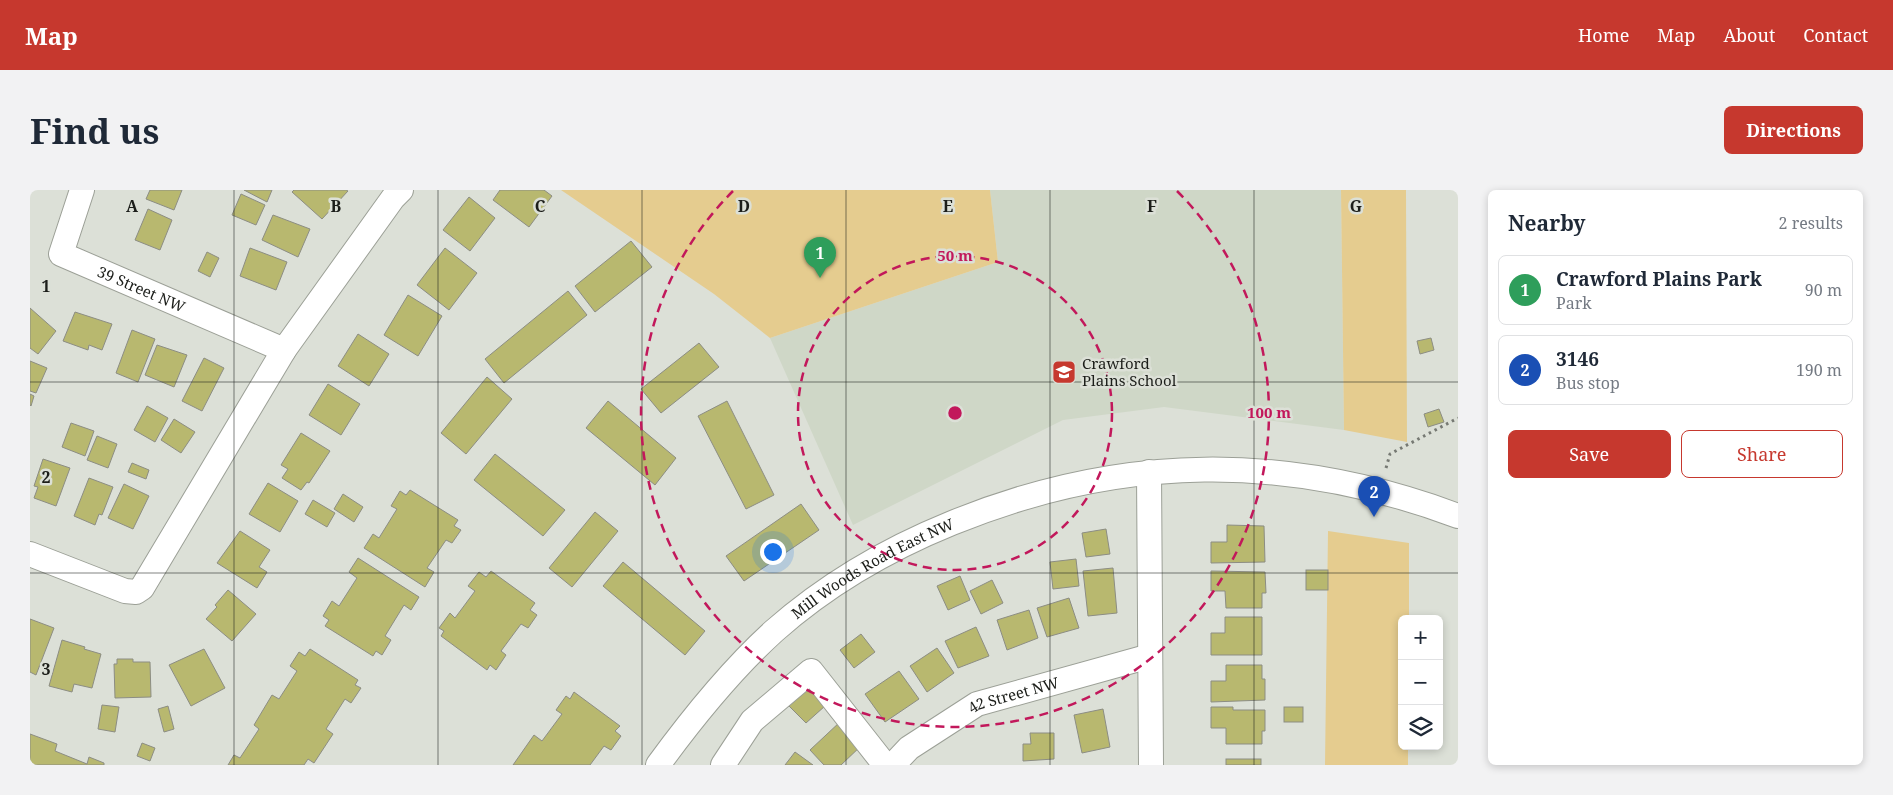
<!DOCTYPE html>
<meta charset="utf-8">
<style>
:root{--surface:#fff;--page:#f2f2f3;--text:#1f2937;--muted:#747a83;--line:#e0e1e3;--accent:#c6382e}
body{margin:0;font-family:"Noto Serif",serif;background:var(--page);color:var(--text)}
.controls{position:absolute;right:15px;bottom:15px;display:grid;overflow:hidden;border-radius:8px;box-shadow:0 2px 8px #0003}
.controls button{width:45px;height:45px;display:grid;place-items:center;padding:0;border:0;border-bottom:1px solid var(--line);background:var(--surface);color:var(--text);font:25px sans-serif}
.you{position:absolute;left:742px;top:361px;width:18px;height:18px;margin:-12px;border:4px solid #fff;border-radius:50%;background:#1a73e8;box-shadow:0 0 0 8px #1a73e833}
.badge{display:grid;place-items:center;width:32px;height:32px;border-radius:50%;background:var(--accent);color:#fff;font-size:16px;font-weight:700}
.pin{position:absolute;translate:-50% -41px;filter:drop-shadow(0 1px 2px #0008)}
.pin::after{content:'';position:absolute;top:26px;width:18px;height:15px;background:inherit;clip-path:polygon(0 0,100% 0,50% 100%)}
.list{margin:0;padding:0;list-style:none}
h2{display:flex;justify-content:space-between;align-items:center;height:65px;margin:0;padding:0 20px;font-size:21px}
h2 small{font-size:16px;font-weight:400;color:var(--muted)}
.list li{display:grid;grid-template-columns:32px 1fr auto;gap:15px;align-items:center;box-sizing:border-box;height:70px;margin:0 10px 10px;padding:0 10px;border:1px solid var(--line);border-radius:8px}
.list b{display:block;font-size:19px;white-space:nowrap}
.list p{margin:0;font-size:16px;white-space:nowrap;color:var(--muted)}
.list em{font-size:16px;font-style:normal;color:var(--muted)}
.actions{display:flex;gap:10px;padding:15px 20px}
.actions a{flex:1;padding:11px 0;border:1px solid var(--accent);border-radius:8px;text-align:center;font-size:18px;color:var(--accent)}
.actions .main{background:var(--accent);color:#fff}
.icon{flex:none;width:28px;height:28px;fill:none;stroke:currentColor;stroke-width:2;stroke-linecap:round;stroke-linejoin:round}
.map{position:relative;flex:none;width:1428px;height:575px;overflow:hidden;border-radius:8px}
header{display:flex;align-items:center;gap:30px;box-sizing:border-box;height:70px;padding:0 25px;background:var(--accent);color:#fff}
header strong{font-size:24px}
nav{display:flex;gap:28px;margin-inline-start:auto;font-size:18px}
.intro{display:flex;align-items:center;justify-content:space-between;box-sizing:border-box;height:120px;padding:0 30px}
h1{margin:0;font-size:35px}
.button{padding:12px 22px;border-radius:8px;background:var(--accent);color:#fff;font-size:18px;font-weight:700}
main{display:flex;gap:30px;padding:0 30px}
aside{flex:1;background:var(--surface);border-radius:8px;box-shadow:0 2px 8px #0003}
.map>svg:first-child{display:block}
</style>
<header>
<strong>Map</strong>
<nav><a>Home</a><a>Map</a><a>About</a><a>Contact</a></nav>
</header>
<div class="intro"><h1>Find us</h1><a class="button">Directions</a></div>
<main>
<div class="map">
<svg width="1428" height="575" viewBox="0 0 1428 575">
<rect width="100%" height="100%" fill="#dce0d7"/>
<!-- built -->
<path fill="#cfd7c7" d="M960,0H1311L1314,240L1134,217L1033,230L823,335L740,148L968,72Z"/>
<!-- green -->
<g fill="#e5cc8f">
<path d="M531,0H960L968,72L740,148L684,104Z"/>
<path d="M1311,0H1376L1377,252L1314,240Z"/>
<path d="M1298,341L1379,353V429H1372V556H1378V575H1295Z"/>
</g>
<!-- building -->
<g fill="#b8b86f" stroke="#8c8d83">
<path d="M120,0H152L144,20L116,9Z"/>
<path d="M214,0H242L237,12Z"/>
<path d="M264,0H316L318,1L292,29L262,2Z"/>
<path d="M470,0H514L522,6L499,37L463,10Z"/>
<path d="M211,4L235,15L226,35L202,25Z"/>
<path d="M439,7L465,28L440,61L413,40Z"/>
<path d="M118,19L142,30L130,60L105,50Z"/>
<path d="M243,25L280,39L268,67L232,50Z"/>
<path d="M601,51L622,77L565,122L545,96Z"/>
<path d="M220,58L257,72L246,100L210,86Z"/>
<path d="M415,58L447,83L419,120L387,95Z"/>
<path d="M177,62L189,68L180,87L168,81Z"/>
<path d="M538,101L557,125L474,193L455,169Z"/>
<path d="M378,105L412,126L388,166L354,145Z"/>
<path d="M0,118L26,141L8,164L0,158Z"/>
<path d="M45,122L82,134L72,160L59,155L58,160L33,151Z"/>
<path d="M102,140L125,149L108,192L86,183Z"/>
<path d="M328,144L359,164L339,196L308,176Z"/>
<path d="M1401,148L1404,160L1390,164L1387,151Z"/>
<path d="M669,153L689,177L631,223L611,199Z"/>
<path d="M127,155L157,165L144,197L115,185Z"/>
<path d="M174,168L194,178L172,221L152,211Z"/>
<path d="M0,171L17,178L6,203L0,201Z"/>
<path d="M457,187L482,209L436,264L411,243Z"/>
<path d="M298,194L330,214L311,245L279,225Z"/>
<path d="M0,204L4,206L1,216L0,215Z"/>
<path d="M578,211L646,268L625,295L556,238Z"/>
<path d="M697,211L744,305L716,319L668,226Z"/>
<path d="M117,216L138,228L125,252L104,240Z"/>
<path d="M1409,219L1414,232L1398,237L1394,224Z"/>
<path d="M144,229L165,242L151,263L131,250Z"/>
<path d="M41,233L64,241L55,266L32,257Z"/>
<path d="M271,243L300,261L279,293L277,292L271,300L252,288L258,279L251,275Z"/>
<path d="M67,246L87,254L78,278L57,270Z"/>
<path d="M465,264L535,320L513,346L444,290Z"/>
<path d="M13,269L40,278L26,316L4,308L8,297L4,296Z"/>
<path d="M102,273L119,280L116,289L98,282Z"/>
<path d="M59,288L83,297L72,325L69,324L65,335L44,326Z"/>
<path d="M238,293L268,311L250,342L219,324Z"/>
<path d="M94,294L119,306L103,339L78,328Z"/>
<path d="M380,300L428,330L424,336L431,340L422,353L416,350L397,378L404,382L395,397L334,358L343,344L349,348L367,319L361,316L370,301L376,305Z"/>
<path d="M313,304L333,317L324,332L304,319Z"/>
<path d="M283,310L305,323L297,337L275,324Z"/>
<path d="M771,314L789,340L714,391L696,366Z"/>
<path d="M565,322L588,341L542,397L519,378Z"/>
<path d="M1197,335L1234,336L1235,372L1181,373V352H1197Z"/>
<path d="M1076,339L1080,364L1056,367L1052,343Z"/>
<path d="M210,341L240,360L229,377L237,382L227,398L187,373Z"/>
<path d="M328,368L389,407L381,420L374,415L355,446L361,450L352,465L346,461L343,466L295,436L299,430L293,426L302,411L309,416L327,388L319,382Z"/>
<path d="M1046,369L1049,396L1023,399L1020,372Z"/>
<path d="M593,372L675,441L655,465L573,396Z"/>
<path d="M1083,378L1087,423L1058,426L1053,381Z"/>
<rect x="1276" y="380" width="22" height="20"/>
<path d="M461,381L505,413L500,420L507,425L498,438L491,434L471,461L476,465L466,480L460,475L457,480L411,446L414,441L409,438L420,423L425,428L445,401L438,396L449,382L456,387Z"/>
<path d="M1181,381L1235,382L1236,403H1232V418H1196L1195,401H1181Z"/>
<path d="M930,386L940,410L918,420L907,396Z"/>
<path d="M962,390L973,413L951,424L940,401Z"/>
<path d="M198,400L226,424L202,451L176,429L187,417L185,415Z"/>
<path d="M1039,408L1049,438L1017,447L1007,418Z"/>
<path d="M999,420L1008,448L977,460L967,430Z"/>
<path d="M1195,427H1232V465H1181V443H1195Z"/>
<path d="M0,429L24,438L6,485L0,482Z"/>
<path d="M946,437L959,466L928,478L915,451Z"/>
<path d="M831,444L845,462L824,478L810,460Z"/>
<path d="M32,450L55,457L54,459L71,464L62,498L44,494L42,502L19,496Z"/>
<path d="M907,458L924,483L897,502L880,476Z"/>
<path d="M174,459L195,498L161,516L139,475Z"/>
<path d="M280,459L328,490L325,495L331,498L321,513L315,509L296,539L303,544L284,573L278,569L274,575H198L204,565L210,568L229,539L224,535L242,505L249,509L267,481L260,476L269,462L275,466Z"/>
<path d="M87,469H103V472H120L121,507L85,508L84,474H87Z"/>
<path d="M1196,475H1232V489H1235V510L1181,512V491H1196Z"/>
<path d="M869,481L889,509L855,532L835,504Z"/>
<path d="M777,497L795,516L776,533L758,515Z"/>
<path d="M544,502L590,536L585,541L591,546L581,560L574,556L560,575H483L504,545L512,551L532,524L526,520L536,506L540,509Z"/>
<path d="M72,515L89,517L85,542L68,539Z"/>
<path d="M138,516L144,539L134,542L128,519Z"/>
<path d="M1181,517H1203V520H1235V541H1232V554H1196V538H1181Z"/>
<rect x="1254" y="517" width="19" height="15"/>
<path d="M1073,519L1080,557L1052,563L1044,525Z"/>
<path d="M811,531L833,554L811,575H794L780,560Z"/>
<path d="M1000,543H1024V569L993,571V554H1001Z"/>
<path d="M0,544L27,554L25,561L57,574L59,567L74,573V575H0Z"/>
<path d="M112,553L125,558L120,571L107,566Z"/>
<path d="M765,562L783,575H755Z"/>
<rect x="1196" y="569" width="35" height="6"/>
</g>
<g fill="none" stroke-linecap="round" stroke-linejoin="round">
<!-- minor casing -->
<g stroke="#9ca097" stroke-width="26">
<g id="minor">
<path id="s1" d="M52,0L31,64L254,160"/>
<path d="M1119,282L1121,575"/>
<path d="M0,364L95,401L106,402L112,398L254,160L363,8L371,0"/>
<path id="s2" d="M628,575C663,527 700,481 744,441C796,395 858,359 922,333C1091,264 1257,262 1428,326"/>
<path d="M693,575L722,531L781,481L855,575"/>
<path id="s3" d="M863,575L879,558L947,514L1120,466"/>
</g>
</g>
<!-- path -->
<path stroke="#767973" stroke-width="3" stroke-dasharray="2.5 4" stroke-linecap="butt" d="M1356,278L1360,264L1428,228"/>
<!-- minor -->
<use href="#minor" stroke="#fff" stroke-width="24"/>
</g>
<!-- grid -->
<path fill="none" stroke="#1c1e1a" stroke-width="1" stroke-opacity="0.55" d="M204,0V575M408,0V575M612,0V575M816,0V575M1020,0V575M1224,0V575M0,192H1428M0,383H1428"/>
<!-- distance rings -->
<g fill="none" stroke="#c2185b" stroke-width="2.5" stroke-dasharray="9 6">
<circle cx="925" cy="223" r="157"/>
<path d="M1147 1A314 314 0 1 1 703 1"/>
</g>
<!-- icons -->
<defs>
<g id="school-square" transform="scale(1.25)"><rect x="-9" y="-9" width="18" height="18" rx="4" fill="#c6382e" stroke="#dce0d7"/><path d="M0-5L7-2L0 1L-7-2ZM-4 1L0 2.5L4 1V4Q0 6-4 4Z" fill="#fff"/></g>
</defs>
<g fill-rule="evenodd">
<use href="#school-square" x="1034" y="182"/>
</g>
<g text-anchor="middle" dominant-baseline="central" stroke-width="5" stroke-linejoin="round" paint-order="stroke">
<!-- street labels -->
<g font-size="15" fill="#1c1e1a" stroke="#dce0d7">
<text stroke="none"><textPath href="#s1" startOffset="155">39 Street NW</textPath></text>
<text stroke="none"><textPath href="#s2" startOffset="295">Mill Woods Road East NW</textPath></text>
<text stroke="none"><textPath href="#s3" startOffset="142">42 Street NW</textPath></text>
</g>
<!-- poi labels -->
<g font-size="15" fill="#1c1e1a" stroke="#dce0d7" text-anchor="start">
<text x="1052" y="173">Crawford<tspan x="1052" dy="17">Plains School</tspan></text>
</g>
</g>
<g font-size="16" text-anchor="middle" font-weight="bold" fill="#1c1e1a" stroke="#dce0d7" stroke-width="5" stroke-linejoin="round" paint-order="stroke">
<text x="102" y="22">A</text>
<text x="306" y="22">B</text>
<text x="510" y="22">C</text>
<text x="714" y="22">D</text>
<text x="918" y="22">E</text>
<text x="1122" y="22">F</text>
<text x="1326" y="22">G</text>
<text x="16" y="102">1</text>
<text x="16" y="293">2</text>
<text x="16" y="485">3</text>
</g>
<circle cx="925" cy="223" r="8" fill="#c2185b" stroke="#dce0d7" stroke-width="2.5"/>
<g font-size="15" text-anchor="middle" font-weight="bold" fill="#c2185b" stroke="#dce0d7" stroke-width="5" stroke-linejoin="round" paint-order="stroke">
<text x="925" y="71">50 m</text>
<text x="1239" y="228">100 m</text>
</g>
</svg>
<div class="controls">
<button>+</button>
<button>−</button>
<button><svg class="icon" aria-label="layers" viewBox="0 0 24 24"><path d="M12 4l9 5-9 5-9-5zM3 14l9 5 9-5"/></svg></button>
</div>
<div class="you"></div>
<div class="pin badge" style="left:790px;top:88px;background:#2e9e5b">1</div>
<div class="pin badge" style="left:1344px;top:327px;background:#1a4fb4">2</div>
</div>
<aside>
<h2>Nearby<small>2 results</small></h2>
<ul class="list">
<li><span class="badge" style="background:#2e9e5b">1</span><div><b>Crawford Plains Park</b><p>Park</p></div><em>90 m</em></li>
<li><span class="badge" style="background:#1a4fb4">2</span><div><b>3146</b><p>Bus stop</p></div><em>190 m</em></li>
</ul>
<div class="actions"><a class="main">Save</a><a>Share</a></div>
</aside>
</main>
